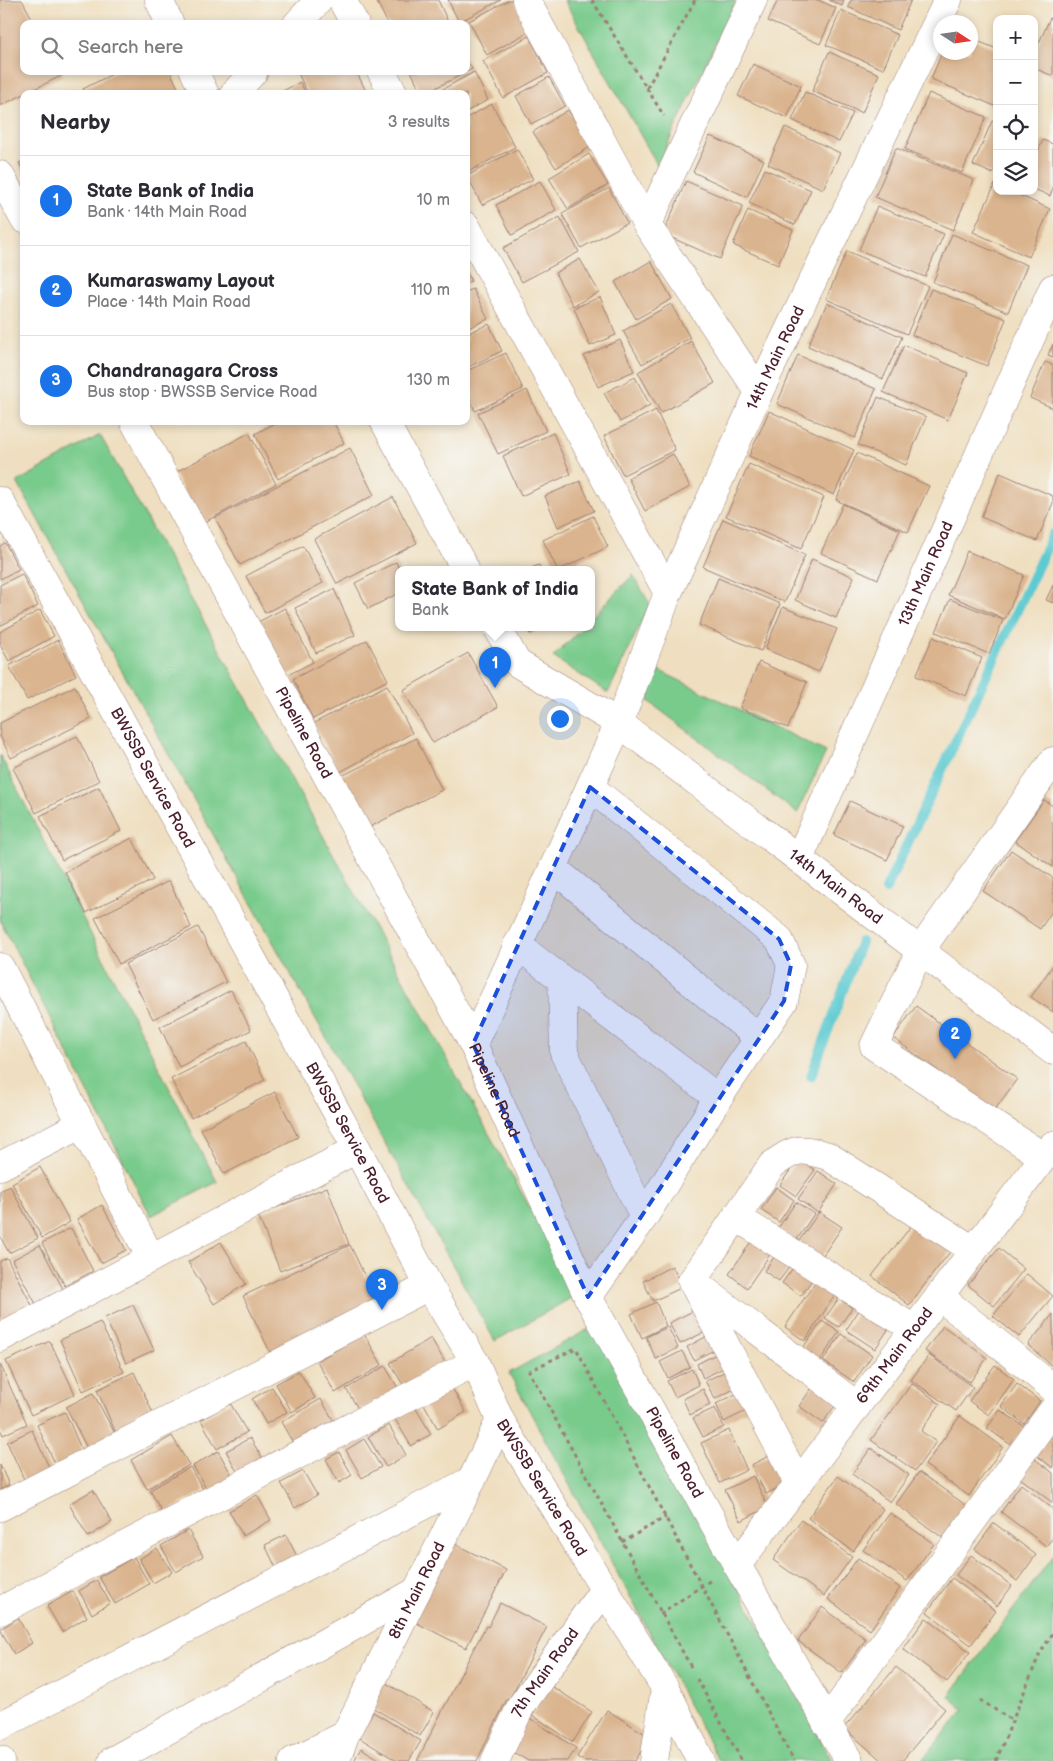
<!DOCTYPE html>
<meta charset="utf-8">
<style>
:root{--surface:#fff;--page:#f2f2f3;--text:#2b2b33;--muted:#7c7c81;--line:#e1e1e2;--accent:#1a73e8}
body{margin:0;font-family:"Balsamiq Sans",sans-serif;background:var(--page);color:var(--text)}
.controls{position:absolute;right:15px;top:15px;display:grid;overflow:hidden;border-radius:10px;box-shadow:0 2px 8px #0003}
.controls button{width:45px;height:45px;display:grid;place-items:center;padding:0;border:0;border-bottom:1px solid var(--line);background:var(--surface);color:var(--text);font:25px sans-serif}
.compass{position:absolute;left:933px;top:15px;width:45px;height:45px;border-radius:50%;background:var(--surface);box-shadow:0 2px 8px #0003;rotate:102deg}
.you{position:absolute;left:559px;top:718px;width:18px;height:18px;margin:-12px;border:4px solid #fff;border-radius:50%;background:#1a73e8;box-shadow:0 0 0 8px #1a73e833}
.badge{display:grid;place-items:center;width:32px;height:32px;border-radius:50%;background:var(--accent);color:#fff;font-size:16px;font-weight:700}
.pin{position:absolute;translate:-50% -41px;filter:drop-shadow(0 1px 2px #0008)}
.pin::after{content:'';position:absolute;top:26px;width:18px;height:15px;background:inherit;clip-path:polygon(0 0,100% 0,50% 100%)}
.popup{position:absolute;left:395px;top:566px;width:200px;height:65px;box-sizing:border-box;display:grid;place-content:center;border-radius:10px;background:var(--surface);filter:drop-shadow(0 1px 4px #0005);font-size:16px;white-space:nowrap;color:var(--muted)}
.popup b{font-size:19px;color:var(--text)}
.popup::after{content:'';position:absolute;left:50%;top:100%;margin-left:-10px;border:10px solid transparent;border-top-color:var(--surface)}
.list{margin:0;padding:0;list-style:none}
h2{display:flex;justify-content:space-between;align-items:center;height:65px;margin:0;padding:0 20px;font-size:21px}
h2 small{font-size:16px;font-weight:400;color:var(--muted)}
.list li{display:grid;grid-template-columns:32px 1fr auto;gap:15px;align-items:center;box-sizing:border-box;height:90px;padding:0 20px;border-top:1px solid var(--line)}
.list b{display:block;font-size:19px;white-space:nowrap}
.list p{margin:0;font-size:16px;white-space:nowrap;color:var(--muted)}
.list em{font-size:16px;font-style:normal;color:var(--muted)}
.icon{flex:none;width:28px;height:28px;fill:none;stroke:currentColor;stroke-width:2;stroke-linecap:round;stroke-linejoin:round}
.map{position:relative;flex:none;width:1053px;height:1761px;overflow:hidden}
.search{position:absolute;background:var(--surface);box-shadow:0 2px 8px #0003;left:20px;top:20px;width:450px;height:55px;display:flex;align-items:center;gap:12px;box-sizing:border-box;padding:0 18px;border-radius:10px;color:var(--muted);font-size:19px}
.panel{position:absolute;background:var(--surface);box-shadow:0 2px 8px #0003;left:20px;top:90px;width:450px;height:335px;border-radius:10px}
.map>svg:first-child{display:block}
</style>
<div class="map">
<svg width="1053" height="1761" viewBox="0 0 1053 1761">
<rect width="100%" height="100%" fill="#f6f6f2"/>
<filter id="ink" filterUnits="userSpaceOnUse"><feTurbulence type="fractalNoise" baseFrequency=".02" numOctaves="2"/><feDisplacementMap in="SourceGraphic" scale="10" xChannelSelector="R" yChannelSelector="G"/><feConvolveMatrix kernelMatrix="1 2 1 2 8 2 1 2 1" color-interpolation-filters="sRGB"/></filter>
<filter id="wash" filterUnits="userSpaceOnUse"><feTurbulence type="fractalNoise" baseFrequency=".0096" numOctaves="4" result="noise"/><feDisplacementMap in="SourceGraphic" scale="20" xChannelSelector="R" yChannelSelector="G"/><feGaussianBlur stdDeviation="1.12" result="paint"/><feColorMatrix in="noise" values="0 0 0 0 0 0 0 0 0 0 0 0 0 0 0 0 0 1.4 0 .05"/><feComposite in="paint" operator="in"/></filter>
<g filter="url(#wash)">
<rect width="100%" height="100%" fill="#efdfc0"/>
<!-- green -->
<g fill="#79cb8c" stroke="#62755c">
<path d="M564,0H736L674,130L658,166Z"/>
<path d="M100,435L578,1294L495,1341L17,482Z"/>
<path d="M633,575L650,604L608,693L553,657L583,627H591V618Z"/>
<path d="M656,669L826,752L797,813L648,701Z"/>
<path d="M0,755L217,1182L151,1216L0,920Z"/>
<path d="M596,1325L832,1761H719L509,1373Z"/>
<path d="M1053,1556V1761H921L964,1710L949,1696Z"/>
</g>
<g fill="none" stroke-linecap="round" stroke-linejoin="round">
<!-- stream -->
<g stroke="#5dcad1" stroke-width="10">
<path d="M886,889L1053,534"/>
<path d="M811,1076L861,942"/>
</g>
</g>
<g id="blocks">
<!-- building -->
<g fill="#dab48e">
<path d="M0,0H22L35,24H24V71H61L63,75L0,106Z"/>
<path d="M376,0H438L449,24H388Z"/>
<path d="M448,0H501L459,22Z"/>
<path d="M509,0H514L530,31L487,55L469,21Z"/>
<path d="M778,0H818L836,8L820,44L768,21Z"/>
<path d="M829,0H844L842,6Z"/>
<path d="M851,0H911L898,30L848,7Z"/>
<path d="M841,10L898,35L883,69L826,45Z"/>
<path d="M1050,18L1053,19V76L1034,68V54Z"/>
<path d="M529,36L548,73L503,98L483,61Z"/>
<path d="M970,38L997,49V107L931,79L942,52H970Z"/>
<path d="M829,52L879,74L862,113L812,91Z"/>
<path d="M466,59L472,69L424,94H422L411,71H466Z"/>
<path d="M753,64L801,86L787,118L738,96Z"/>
<path d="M118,71H170L181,94H85L83,89Z"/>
<path d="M297,71H356L367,93L308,94Z"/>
<path d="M474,72L488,100L466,112V94H434Z"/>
<path d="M549,77L565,106L531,124L516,96Z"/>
<path d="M300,82L306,94H277Z"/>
<path d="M805,92L853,113L839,142L792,120Z"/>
<path d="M929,93L986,117L962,173L905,149Z"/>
<path d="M492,104L515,147L466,173V118Z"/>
<path d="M568,110L590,147L556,168L533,132Z"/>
<path d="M992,121L997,123V166L993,174L973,165Z"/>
<path d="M785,127L840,153L823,189L768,164Z"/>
<path d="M710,136L764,160L747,197L693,172Z"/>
<path d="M1043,140L1053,144V188L1050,196L1034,189V160Z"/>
<path d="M896,148L974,180L953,230L875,197Z"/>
<path d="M517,149L533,179L482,205L467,176Z"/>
<path d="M589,154L608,185L568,209L549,178Z"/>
<path d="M24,160V172L19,163Z"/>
<path d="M765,169L811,190L795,225L749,203Z"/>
<path d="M540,181L556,210L512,235L496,205Z"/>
<path d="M686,181L743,206L720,259L663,234Z"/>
<path d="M995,184L997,185V191H1010L1050,209L1029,257L973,232Z"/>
<path d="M609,188L627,223L581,248L562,214Z"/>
<path d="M877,206L944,234L925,277L859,250Z"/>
<path d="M748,210L793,230L778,265L733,245Z"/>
<path d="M560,217L579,252L522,282L503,248Z"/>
<path d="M952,234L1027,265L1008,312L933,282Z"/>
<path d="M847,251L928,286L907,334L826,299Z"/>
<path d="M580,259L599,292L573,306L555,273Z"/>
<path d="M651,261L672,299L636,319L615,282Z"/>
<path d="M466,271L471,281L466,283Z"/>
<path d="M473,289L488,319L466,329V292Z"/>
<path d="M931,289L1006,319L987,366L912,335Z"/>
<path d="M600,297L616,335L590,346L574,308Z"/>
<path d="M827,303L902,337L883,379L808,346Z"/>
<path d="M671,304L690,338L642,364L623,331Z"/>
<path d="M489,324L502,351L466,368V334Z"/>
<path d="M620,340L634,371L598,387L584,356Z"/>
<path d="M691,341L715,383L661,413L638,372Z"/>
<path d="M1053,344V357L1048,355Z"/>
<path d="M904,345L968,373L948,420L883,392Z"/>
<path d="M506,353L523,389L475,411L466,390V371Z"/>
<path d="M798,355L876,389L855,438L777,404Z"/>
<path d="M1045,362L1053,365V408L1030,398Z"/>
<path d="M635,377L650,405L620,422L604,393Z"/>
<path d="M527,390L546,431L498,454L478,413Z"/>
<path d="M878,397L926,417L906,465L858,445Z"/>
<path d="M656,410L675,450L623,475L604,436Z"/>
<path d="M769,411L854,450L834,495L749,456Z"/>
<path d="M279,421H333L344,443L278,479L255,434Z"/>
<path d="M249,433L276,484L201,524L174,473Z"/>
<path d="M553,433L571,474L521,496L503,456Z"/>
<path d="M350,448L374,495L240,565L215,518Z"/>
<path d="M857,453L929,486L908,532L836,500Z"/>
<path d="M673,454L690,487L645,511L628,478Z"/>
<path d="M749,464L824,497L801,549L726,516Z"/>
<path d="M1000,473L1053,496V503L1037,541L981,517Z"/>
<path d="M580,481L594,511L558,527L545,496Z"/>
<path d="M393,497L417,543L337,584L314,539Z"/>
<path d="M843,504L900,530L878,579L821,553Z"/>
<path d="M593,516L608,547L561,569H557L543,540Z"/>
<path d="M723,519L805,555L785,602L703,567Z"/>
<path d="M5,543L19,569L0,579V546Z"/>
<path d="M303,546L323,583L265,613L246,576Z"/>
<path d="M967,551L1024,575L1005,619L948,595Z"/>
<path d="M812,559L854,577L836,618L795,600Z"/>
<path d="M396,562L399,569V593L368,609L355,583Z"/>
<path d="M539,565L541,569H529Z"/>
<path d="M22,574L38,606L0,626V585Z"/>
<path d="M718,578L780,604L761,651L699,625Z"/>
<path d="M1053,585V603L1046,600Z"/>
<path d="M334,589L355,635L316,653L295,608Z"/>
<path d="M950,599L1003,620L989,654L936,632Z"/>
<path d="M783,607L837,629L819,672L765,649Z"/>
<path d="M285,608L313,662L282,678L254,624Z"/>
<path d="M40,610L54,636L9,661L0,645V632Z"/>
<path d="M526,627H543L530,634Z"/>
<path d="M933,637L982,658L966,696L916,676Z"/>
<path d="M58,640L76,675L27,700L9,666Z"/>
<path d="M367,640L388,680L313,719L293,679Z"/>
<path d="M468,653L498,707L433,743L403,690Z"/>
<path d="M759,662L807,682L788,728L740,708Z"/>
<path d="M387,685L412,733L340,772L314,723Z"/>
<path d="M75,686L91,719L11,758L0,736V723Z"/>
<path d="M77,736L99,781L36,813L13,768Z"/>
<path d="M416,738L442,790L366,829L340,777Z"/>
<path d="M99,787L121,831L62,860L40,816Z"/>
<path d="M1044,800L1053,806V867L1015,841Z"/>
<path d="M850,801L903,826L887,860L834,835Z"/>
<path d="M132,838L153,880L86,913L65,872Z"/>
<path d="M1011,850L1053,878V910L1040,929L983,891Z"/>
<path d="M169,881L191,927L119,964L95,918Z"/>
<path d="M198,927L226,982L153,1019L125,964Z"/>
<path d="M1053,965V1012L1031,997Z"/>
<path d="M231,990L251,1030L179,1067L160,1027Z"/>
<path d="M916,1006L1017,1079L994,1111L893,1038Z"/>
<path d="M246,1041L265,1080L191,1118L171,1079Z"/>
<path d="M275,1092L298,1137L224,1174L201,1129Z"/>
<path d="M798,1159L815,1170L796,1196L780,1185Z"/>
<path d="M40,1167L70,1222L42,1238L12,1183Z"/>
<path d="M818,1171L837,1184L818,1213L798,1199Z"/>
<path d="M10,1186L38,1238L9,1253L0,1236V1191Z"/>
<path d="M327,1187L349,1244L280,1271L258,1215Z"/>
<path d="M776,1187L794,1200L779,1222L761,1210Z"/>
<path d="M796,1202L814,1214L796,1241L778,1228Z"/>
<path d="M102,1205L126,1250L101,1263L77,1219Z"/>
<path d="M819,1212L842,1227L819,1261L796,1245Z"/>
<path d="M916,1220L953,1248L909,1305L872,1276Z"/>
<path d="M71,1228L93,1271L65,1286L42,1243Z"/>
<path d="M756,1234L775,1247L747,1288L729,1274Z"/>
<path d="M221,1242L246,1284L214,1304L188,1262Z"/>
<path d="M40,1245L63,1289L36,1304L12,1260Z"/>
<path d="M350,1245L377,1301L270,1352L243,1296Z"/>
<path d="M999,1248L1024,1269L994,1306L968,1285Z"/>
<path d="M777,1253L792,1263L779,1281L764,1271Z"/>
<path d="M7,1258L35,1311L0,1325V1261Z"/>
<path d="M796,1264L814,1277L801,1296L782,1283Z"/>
<path d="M672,1266L683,1287L653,1301L643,1281Z"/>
<path d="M1027,1274L1053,1296L1019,1337L993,1316Z"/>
<path d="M816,1281L835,1295L805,1341L785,1327Z"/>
<path d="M839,1298L852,1308L839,1327L825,1318Z"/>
<path d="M656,1302L666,1326L642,1338L631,1314Z"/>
<path d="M863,1304L892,1324L875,1349L846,1330Z"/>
<path d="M133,1305L154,1350L126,1363L105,1318Z"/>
<path d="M695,1310L705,1332L680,1344L669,1323Z"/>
<path d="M1053,1314V1362L1051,1365L1028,1345Z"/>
<path d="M822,1321L839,1332L820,1361L802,1349Z"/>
<path d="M100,1322L124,1372L83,1391L60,1340Z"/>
<path d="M943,1326L987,1358L970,1382L925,1351Z"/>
<path d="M668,1327L678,1348L656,1359L646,1337Z"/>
<path d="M364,1334L382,1365L335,1393L317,1361Z"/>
<path d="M841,1334L872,1355L854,1382L823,1361Z"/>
<path d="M709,1335L716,1349L694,1360L687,1347Z"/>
<path d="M431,1338L446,1364L405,1388L390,1363Z"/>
<path d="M50,1341L75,1394L31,1415L6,1361Z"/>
<path d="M682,1351L690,1367L668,1378L660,1362Z"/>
<path d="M720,1352L728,1366L703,1378L697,1364Z"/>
<path d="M929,1355L973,1387L956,1411L911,1380Z"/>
<path d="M0,1364L27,1424L3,1435L0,1429Z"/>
<path d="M995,1365L1014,1379L989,1415L969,1401Z"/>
<path d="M385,1366L398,1388L359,1410L346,1389Z"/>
<path d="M692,1369L699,1385L675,1397L667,1381Z"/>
<path d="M728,1370L736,1388L715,1399L705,1381Z"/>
<path d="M299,1371L315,1398L292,1412L276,1384Z"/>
<path d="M134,1372L157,1422L119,1440L97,1390Z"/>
<path d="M817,1381L841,1397L823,1423L799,1406Z"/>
<path d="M912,1383L940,1404L921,1431L936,1442L915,1471L871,1440Z"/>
<path d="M1017,1384L1040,1401L1024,1424L1001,1406Z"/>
<path d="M272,1387L287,1412L266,1424L252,1399Z"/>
<path d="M452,1388L466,1412L438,1429L424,1404Z"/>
<path d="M703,1389L710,1405L690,1415L683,1399Z"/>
<path d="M742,1391L750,1409L724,1422L716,1404Z"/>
<path d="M93,1393L119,1441L91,1456L66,1407Z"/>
<path d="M321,1399L336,1425L296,1448L281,1422Z"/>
<path d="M230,1403L247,1432L217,1449L201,1420Z"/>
<path d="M415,1407L431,1434L411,1446L395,1419Z"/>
<path d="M715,1408L724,1427L703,1437L693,1418Z"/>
<path d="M1000,1410L1025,1427L1011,1445L987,1428Z"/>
<path d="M65,1412L87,1462L60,1474L37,1425Z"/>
<path d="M960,1416L1003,1447L969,1496L925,1465Z"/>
<path d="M389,1425L406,1455L386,1467L368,1437Z"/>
<path d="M32,1430L53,1476L28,1488L7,1442Z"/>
<path d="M729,1430L747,1470L720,1483L701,1443Z"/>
<path d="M1053,1433V1468L1036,1455Z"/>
<path d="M172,1436L189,1465L147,1489L131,1460Z"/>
<path d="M250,1438L265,1462L240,1477L226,1451Z"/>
<path d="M364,1439L381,1467L362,1478L346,1450Z"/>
<path d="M871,1448L909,1475L890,1502L852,1474Z"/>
<path d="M218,1451L233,1477L208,1492L193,1466Z"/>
<path d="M339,1452L352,1475L339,1483L326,1459Z"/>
<path d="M773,1454L787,1483L766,1494L751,1465Z"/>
<path d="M1035,1459L1053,1473V1503L1020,1478Z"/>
<path d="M0,1465L9,1485L0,1490Z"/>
<path d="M190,1467L204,1491L163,1514L150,1490Z"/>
<path d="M303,1471L317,1495L295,1508L281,1483Z"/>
<path d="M919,1472L967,1506L943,1538L896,1504Z"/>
<path d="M753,1476L768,1507L741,1521L725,1490Z"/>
<path d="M838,1476L883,1509L853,1551L808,1518Z"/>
<path d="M1021,1484L1053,1509V1538L1046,1546L1001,1512Z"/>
<path d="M93,1490L112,1522L88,1537L69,1504Z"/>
<path d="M257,1495L271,1520L243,1536L229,1511Z"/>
<path d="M890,1513L934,1544L907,1581L863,1550Z"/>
<path d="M801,1520L852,1557L824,1596L773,1560Z"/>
<path d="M994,1523L1036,1555L1017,1581L975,1549Z"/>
<path d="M188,1530L203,1556L176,1572L161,1546Z"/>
<path d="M286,1535L301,1564L279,1574L265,1545Z"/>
<path d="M453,1543L506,1570L466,1648L413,1621Z"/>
<path d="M157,1548L172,1572L153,1583L139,1559Z"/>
<path d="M971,1555L1012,1586L997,1606L956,1575Z"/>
<path d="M134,1557L149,1584L115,1604L99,1577Z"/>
<path d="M858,1558L900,1588L870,1630L828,1599Z"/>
<path d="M952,1578L996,1611L971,1645L927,1612Z"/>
<path d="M97,1580L110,1603L92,1614L79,1591Z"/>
<path d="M73,1591L87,1617L62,1632L47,1606Z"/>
<path d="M500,1603L547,1627L509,1700L507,1699L477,1761H417L473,1650L486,1626L488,1627Z"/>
<path d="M822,1607L866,1639L842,1673L798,1641Z"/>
<path d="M18,1618L32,1643L14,1654L0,1629Z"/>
<path d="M926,1618L970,1652L947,1682L903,1649Z"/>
<path d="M896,1667L945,1709L902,1761H882L844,1728Z"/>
<path d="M381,1680L434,1712L420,1736L367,1704Z"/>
<path d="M551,1686L592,1712L573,1742L532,1715Z"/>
<path d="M607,1710L650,1737L635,1761H584L577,1757Z"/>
<path d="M373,1712L421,1741L409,1761H397L358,1737Z"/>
<path d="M528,1717L576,1748L568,1761H528L508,1749Z"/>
<path d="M361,1748L382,1761H354Z"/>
</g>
</g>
</g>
<g filter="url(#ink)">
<use href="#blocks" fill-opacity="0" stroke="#9c7f76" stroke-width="1"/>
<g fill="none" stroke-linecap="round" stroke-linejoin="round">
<!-- minor casing -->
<g stroke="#9c7f76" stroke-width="29">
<g id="minor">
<path d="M342,0L355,24"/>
<path d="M526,0L647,225L759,392"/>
<path d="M297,24L319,0"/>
<path d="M381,71L394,94"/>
<path d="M234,94L254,71"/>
<path d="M0,175L24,219"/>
<path d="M647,225L753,0"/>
<path d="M466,226L668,593"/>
<path id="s1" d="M134,421L473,1044L588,1297L737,1565L849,1761"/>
<path id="s2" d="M0,501L357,1149L429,1286L475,1362L500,1420L665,1688L701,1761"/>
<path id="s3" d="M799,859L1053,288"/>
<path d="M553,868L759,1038"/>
<path d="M517,945L718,1098"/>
<path d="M0,967L151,1258"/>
<path d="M562,980L564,1053L644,1217"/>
<path id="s4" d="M473,1044L619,723L668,593L759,392L948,0"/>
<path d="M1044,1157L874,1046L920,951L1053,761"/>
<path d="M0,1166L82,1124"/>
<path d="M736,1217L914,1329"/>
<path d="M692,1281L772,1165C797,1147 799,1148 828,1156L973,1250"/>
<path d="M692,1281L798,1483"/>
<path d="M699,1286L857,1406"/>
<path d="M939,1296L1053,1388"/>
<path d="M588,1297L644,1217L718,1098L784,1001L791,965L779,939L590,787"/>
<path d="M0,1338L357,1149"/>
<path d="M0,1507L429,1286"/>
<path id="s5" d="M737,1565L1053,1145"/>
<path d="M0,1611L475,1362"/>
<path d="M826,1723L1053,1410"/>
<path d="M0,1726L472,1480"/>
<path d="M0,1760L1,1761"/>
<path d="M112,1761L417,1591"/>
<path d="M293,1761L345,1735"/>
<path id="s6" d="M336,1761L345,1735L472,1480L500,1420"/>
<path id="s7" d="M495,1761L521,1706L605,1588"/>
<path d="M654,1761L665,1688"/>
</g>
</g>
<!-- major casing -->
<g stroke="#9c7f76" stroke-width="29">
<g id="major">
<path d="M159,0L170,24"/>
<path d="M194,71L205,94"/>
<path d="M384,421L465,569"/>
<path id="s8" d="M497,627L517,663L619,723L1053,1051"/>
</g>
</g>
<!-- path -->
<g stroke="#9c7f76" stroke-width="3" stroke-dasharray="4 4" stroke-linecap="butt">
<path d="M592,0L664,116"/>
<path d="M647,88L695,0"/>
<path d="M622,1542L666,1517"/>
<path d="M660,1614L711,1580"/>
<path d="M691,1667L529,1371L576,1348L794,1761"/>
<path d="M697,1679L742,1761"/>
<path d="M980,1700L1013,1721"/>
<path d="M996,1761L1040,1653L1053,1633"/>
</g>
<!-- minor -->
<use href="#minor" stroke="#fff" stroke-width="28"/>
<!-- major -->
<use href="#major" stroke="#fff" stroke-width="28"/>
</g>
</g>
<!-- marked area -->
<path fill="#1d4ed8" fill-opacity="0.2" stroke="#1d4ed8" stroke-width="4" stroke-dasharray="10 6" stroke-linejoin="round" d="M590,787L779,939L791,965L784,1001L588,1297L473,1044Z"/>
<g text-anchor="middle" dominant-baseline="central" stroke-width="4" stroke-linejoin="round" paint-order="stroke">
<!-- street labels -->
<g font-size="16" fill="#4a1f2b" stroke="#f6f6f2">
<text stroke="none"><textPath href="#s4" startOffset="750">14th Main Road</textPath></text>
<text stroke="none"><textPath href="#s3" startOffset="312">13th Main Road</textPath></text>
<text stroke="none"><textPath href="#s1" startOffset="355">Pipeline Road</textPath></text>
<text stroke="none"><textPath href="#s2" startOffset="316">BWSSB Service Road</textPath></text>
<text stroke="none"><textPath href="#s8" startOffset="431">14th Main Road</textPath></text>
<text stroke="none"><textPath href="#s1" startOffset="760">Pipeline Road</textPath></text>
<text stroke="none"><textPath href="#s2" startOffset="721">BWSSB Service Road</textPath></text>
<text stroke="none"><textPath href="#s5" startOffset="262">69th Main Road</textPath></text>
<text stroke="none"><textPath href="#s1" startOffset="1165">Pipeline Road</textPath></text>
<text stroke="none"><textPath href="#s2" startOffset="1126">BWSSB Service Road</textPath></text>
<text stroke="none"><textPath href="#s6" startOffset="189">8th Main Road</textPath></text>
<text stroke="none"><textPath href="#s7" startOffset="102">7th Main Road</textPath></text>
</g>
</g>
</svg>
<div class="controls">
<button>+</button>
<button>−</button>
<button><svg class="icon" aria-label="locate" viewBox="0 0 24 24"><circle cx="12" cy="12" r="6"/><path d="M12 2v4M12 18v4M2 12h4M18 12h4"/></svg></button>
<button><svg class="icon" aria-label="layers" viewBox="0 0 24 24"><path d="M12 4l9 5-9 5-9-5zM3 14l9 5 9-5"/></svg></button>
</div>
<svg class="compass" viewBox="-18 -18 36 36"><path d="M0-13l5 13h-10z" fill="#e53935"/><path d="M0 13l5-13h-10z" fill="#7c7c81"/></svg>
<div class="you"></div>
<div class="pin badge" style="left:495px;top:688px">1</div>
<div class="popup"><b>State Bank of India</b>Bank</div>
<div class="pin badge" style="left:955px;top:1059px">2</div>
<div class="pin badge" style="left:382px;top:1310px">3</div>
<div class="search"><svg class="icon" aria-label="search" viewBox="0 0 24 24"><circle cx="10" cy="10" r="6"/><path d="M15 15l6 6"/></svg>Search here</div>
<section class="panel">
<h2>Nearby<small>3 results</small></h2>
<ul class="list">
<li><span class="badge">1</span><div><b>State Bank of India</b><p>Bank · 14th Main Road</p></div><em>10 m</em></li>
<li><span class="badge">2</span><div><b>Kumaraswamy Layout</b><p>Place · 14th Main Road</p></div><em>110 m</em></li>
<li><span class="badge">3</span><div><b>Chandranagara Cross</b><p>Bus stop · BWSSB Service Road</p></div><em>130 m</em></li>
</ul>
</section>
</div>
